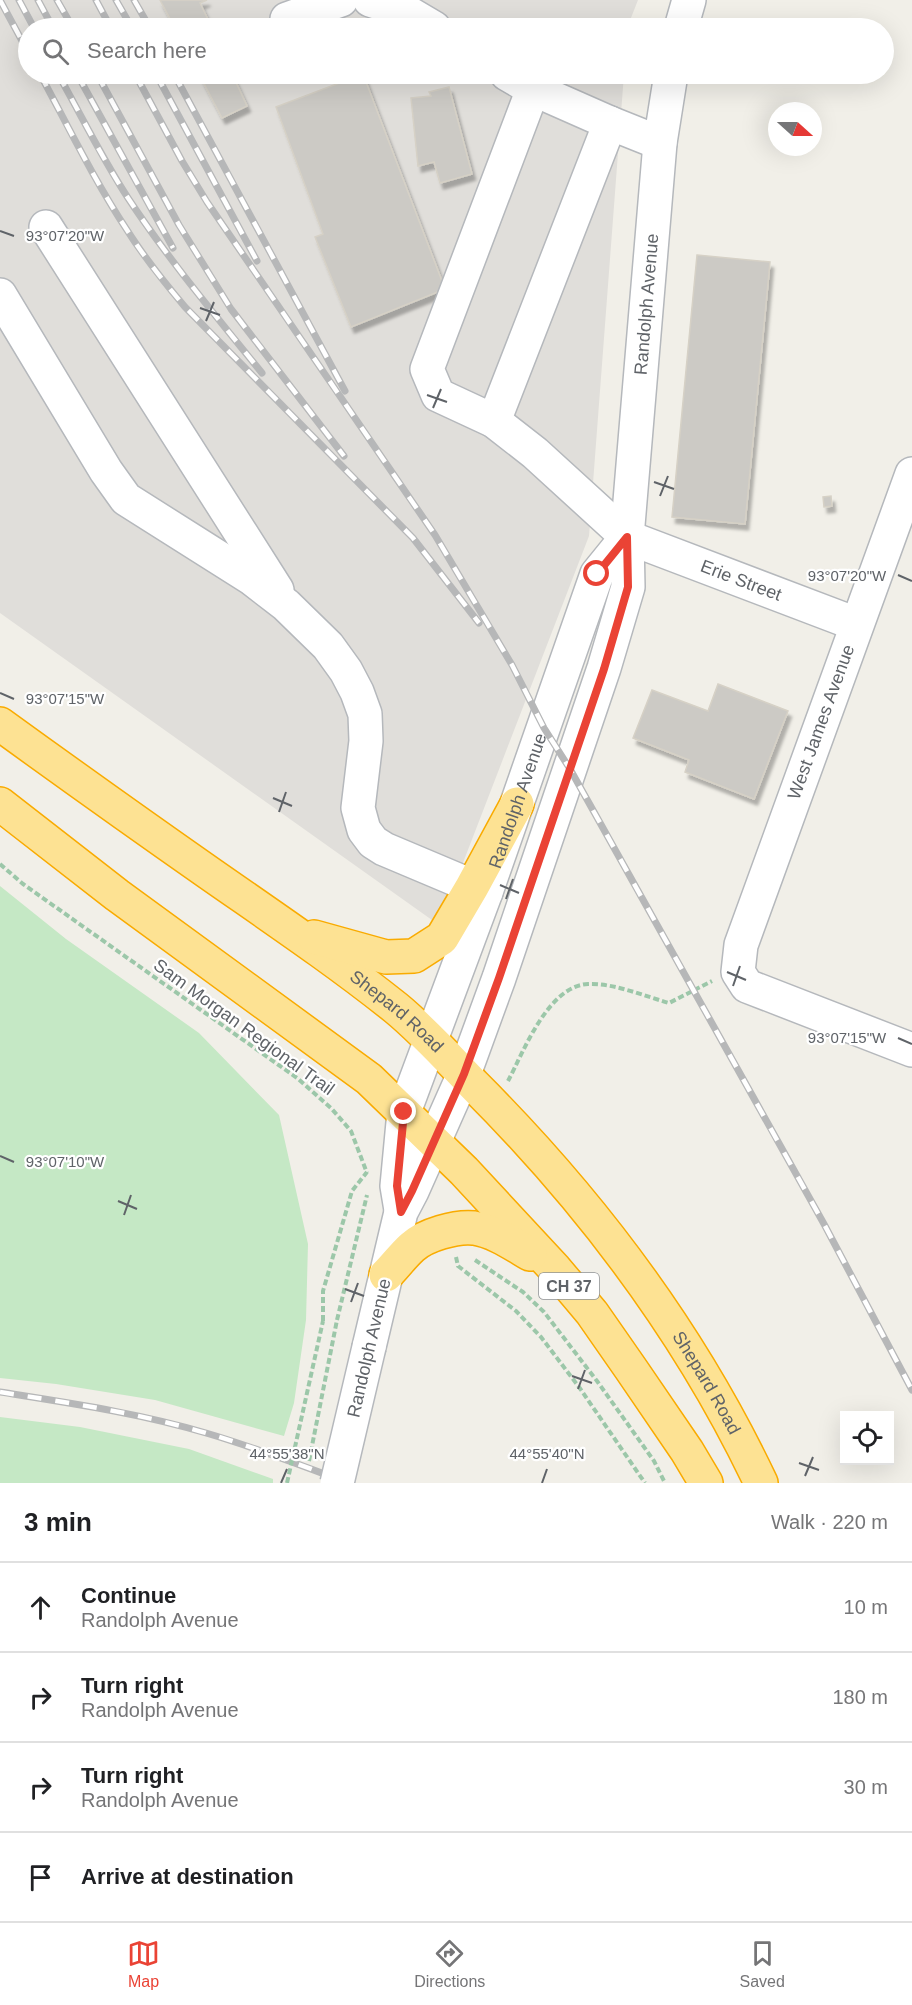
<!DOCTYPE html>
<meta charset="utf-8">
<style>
:root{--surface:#fff;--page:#f2f2f2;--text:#202124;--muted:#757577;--line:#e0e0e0;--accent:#ea4335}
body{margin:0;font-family:Arial,sans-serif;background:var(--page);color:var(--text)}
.controls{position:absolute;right:18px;bottom:18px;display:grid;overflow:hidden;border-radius:0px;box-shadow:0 6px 24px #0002}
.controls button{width:54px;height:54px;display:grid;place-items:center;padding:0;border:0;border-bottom:2px solid var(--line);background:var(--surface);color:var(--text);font:30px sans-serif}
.compass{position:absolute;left:768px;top:102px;width:54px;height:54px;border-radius:50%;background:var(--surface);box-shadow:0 6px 24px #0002;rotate:111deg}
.stop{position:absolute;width:18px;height:18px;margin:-14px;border:4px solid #ea4335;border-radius:50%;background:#fff}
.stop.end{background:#ea4335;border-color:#fff;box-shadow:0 2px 6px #0008}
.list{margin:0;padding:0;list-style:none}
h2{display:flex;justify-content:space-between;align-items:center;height:78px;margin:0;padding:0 24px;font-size:26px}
h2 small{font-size:20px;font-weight:400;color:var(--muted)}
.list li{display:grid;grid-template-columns:39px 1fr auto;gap:18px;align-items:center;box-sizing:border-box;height:90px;padding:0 24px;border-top:2px solid var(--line)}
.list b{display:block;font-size:22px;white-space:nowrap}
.list p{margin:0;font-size:20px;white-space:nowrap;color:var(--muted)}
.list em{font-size:20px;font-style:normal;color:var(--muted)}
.icon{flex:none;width:33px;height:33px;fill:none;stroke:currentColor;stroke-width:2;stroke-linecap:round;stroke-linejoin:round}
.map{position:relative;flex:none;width:912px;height:1483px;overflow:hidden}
.search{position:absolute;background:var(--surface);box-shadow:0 6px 24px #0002;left:18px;right:18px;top:18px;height:66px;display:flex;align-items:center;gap:15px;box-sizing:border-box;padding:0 21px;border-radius:33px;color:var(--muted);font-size:22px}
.sheet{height:438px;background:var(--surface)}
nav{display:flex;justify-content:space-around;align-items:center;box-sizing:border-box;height:84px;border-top:2px solid var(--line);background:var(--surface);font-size:16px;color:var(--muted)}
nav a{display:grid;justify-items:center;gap:3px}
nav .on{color:var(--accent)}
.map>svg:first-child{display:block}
</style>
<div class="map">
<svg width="912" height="1483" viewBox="0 0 912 1483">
<defs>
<filter id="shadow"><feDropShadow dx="3.5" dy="6" stdDeviation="1.5" flood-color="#0004"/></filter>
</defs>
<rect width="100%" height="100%" fill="#f1efe8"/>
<!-- industrial -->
<path fill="#e0deda" d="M0,0H638L627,28H28V74H624L589,536L439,925L0,613Z"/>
<!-- green -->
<g fill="#c5e8c5">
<path d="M0,886L66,939L199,1033L279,1115L308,1244L306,1320L294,1403L284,1436L155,1400L56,1384L0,1378Z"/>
<path d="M0,1417L80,1427L189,1449L273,1479V1483H0Z"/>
</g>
<!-- building -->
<g fill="#cccac5" stroke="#d6d1c6" stroke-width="1.5" filter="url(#shadow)">
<path d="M160,0H207L200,3L212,28H175Z"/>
<path d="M199,74H232L247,106L222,118Z"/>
<path d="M363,74L445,289L351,327L315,237L323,234L276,107Z"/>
<path d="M449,87L472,174L440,183L434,162L418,166L411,98L431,96L429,92Z"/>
<path d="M697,255L770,262L745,524L672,517Z"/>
<path d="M831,496L832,506L824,507L823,497Z"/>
<path d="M718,684L788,711L754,799L685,772L689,760L633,738L652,690L708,711Z"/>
</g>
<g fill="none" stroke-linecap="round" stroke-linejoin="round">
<!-- minor casing -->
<g stroke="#b5b8bc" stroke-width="36">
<g id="minor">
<path d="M370,0L407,12L434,28"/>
<path d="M287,19L341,0"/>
<path d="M681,28L689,0"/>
<path d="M507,74L533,89L610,123"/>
<path id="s1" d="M533,89L427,369L438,395L494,421L535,453L627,537L856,624"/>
<path d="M46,227L277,590"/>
<path d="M0,295L106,471L126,499L251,578L286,605L328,646L346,671L357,692L365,714L366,741L358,808L364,830L373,842L384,849L486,892"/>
<path d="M494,421L610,123L660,143"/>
<path d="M912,474L741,945L738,972L747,986L912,1050"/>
<path id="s2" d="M401,1210L397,1186L404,1112L486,892L597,574L627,537"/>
<path id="s3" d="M369,1347L401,1212L412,1191L464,1074L499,978L604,668L628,587L627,537L660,143L671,74"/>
</g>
</g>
<!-- highway casing -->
<g stroke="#f9ab00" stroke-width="36">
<g id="highway">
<path id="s4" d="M0,724C69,774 139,824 209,873C272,917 336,960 396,1008C424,1031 449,1059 474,1085C590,1201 691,1335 761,1483"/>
<path d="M0,804L117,895L369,1079L464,1171L555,1269L592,1313L631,1369L687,1451L706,1483"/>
<path d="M314,937L386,957L414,956L442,938L472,887L517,804"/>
<path d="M386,1275C395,1266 403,1255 412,1247C425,1235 456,1226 474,1228C494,1231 513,1244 530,1254"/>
</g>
</g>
<!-- path -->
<g stroke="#9cc7a9" stroke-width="4" stroke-dasharray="6 3" stroke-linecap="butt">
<path d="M0,864L23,884L297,1078L331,1108L351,1131L367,1173"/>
<path d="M508,1081C524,1051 548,986 588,984C614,983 644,996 669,1003L712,981"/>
<path d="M456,1257L458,1266L516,1311L541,1337L579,1387L645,1483"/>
<path d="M475,1260L523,1292L544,1312L597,1381L654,1461L665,1483"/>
<path d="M337,1320L367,1195"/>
<path d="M323,1321V1291L352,1191L367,1172"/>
</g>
<!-- minor -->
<use href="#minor" stroke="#fff" stroke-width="33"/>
<!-- highway -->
<use href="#highway" stroke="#fde293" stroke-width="33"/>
<!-- rail casing -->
<g stroke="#b6b7b8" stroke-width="7">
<g id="rail">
<path d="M0,0L28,52"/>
<path d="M19,0L34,28"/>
<path d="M38,0L53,28"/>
<path d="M57,0L73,28"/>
<path d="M96,0L111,28"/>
<path d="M116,0L132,28"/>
<path d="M134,0L150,28"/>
<path d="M40,74C68,126 94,180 127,230C144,257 164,282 185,307L413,538L479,623"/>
<path d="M58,74C81,115 102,158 128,198C168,259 216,316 262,373"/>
<path d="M77,74L173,248"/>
<path d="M97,74L179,225L231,309L344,456"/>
<path d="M135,74L182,161L207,202L435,535L512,665L544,728L570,769L824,1224L912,1390"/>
<path d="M156,74L257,261"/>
<path d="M174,74L345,391"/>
<path d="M0,1392C69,1403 139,1413 206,1433C254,1447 301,1465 348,1483"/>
</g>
</g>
<!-- rail -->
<use href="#rail" stroke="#fff" stroke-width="4.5" stroke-dasharray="14" stroke-linecap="butt"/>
<!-- minor-bridge casing -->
<g stroke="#b5b8bc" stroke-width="36" stroke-linecap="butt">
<path id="minor-bridge" d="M337,1483L369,1347"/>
</g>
<!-- path-bridge -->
<g stroke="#9cc7a9" stroke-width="4" stroke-dasharray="6 3" stroke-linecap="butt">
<path d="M309,1461L337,1320"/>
<path d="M287,1483L323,1321"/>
</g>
<!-- minor-bridge -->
<use href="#minor-bridge" stroke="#fff" stroke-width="33"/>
</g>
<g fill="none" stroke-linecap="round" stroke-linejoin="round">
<!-- route -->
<path stroke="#ea4335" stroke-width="8" d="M404,1112L397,1186L401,1212L412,1191L464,1074L499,978L604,669L628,587L627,537L597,574"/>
</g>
<!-- ticks -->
<path fill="none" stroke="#5f6368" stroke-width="2" d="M0,231L14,236M200,308L220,315M206,321L214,302M427,395L447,402M433,408L441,389M654,482L674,489M660,496L668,476M898,575L912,581M0,693L14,699M273,798L292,806M279,812L286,792M500,885L519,893M506,899L513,879M727,972L746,980M733,986L740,966M898,1038L912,1044M0,1156L14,1162M118,1201L137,1209M124,1215L131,1195M345,1289L364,1296M351,1302L358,1283M572,1376L592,1383M578,1389L585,1370M799,1463L819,1470M805,1476L813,1457M281,1483L287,1469M542,1483L547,1469"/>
<g text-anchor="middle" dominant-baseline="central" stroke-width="4.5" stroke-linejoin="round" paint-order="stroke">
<!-- shield labels -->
<rect fill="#fff" stroke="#8f9295" stroke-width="1.5" x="539" y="1273" width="60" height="26" rx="4.5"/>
<g font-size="16" font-weight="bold" fill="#5f6368">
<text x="569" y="1286">CH 37</text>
</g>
<!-- street labels -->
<g font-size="18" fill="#5f6368" stroke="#fff">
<text stroke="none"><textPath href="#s3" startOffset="1088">Randolph Avenue</textPath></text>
<text stroke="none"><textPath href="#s1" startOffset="688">Erie Street</textPath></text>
<text transform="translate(821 722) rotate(-70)">West James Avenue</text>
<text stroke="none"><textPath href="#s2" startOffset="430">Randolph Avenue</textPath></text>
<text stroke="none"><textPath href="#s4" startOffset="490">Shepard Road</textPath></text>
<text transform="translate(244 1027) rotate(36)">Sam Morgan Regional Trail</text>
<text transform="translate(369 1348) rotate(-77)">Randolph Avenue</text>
<text stroke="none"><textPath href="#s4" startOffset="976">Shepard Road</textPath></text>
</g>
</g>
<g font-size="15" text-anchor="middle" fill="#5f6368" stroke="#fff" stroke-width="4.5" stroke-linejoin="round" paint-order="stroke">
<text x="65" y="241">93°07'20"W</text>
<text x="847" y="581">93°07'20"W</text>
<text x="65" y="704">93°07'15"W</text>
<text x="847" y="1043">93°07'15"W</text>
<text x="65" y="1167">93°07'10"W</text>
<text x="287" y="1459">44°55'38"N</text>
<text x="547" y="1459">44°55'40"N</text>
</g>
</svg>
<div class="controls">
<button><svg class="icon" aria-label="locate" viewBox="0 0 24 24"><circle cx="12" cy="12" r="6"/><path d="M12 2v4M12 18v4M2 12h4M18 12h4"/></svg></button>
</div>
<svg class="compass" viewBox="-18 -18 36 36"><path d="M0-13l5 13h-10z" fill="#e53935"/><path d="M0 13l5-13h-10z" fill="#757577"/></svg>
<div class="stop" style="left:597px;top:574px"></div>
<div class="stop end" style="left:404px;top:1112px"></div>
<div class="search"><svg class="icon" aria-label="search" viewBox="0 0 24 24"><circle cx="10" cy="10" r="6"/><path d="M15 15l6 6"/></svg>Search here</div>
</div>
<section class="sheet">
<h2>3 min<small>Walk · 220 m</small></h2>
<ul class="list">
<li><svg class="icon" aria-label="ahead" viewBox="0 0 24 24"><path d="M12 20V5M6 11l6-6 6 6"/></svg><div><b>Continue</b><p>Randolph Avenue</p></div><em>10 m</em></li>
<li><svg class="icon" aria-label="right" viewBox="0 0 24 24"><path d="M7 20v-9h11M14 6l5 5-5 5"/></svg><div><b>Turn right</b><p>Randolph Avenue</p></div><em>180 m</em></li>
<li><svg class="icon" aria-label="right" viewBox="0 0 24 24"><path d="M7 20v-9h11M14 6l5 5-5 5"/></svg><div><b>Turn right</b><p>Randolph Avenue</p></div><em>30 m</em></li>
<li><svg class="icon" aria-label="arrive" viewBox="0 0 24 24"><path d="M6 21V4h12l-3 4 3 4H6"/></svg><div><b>Arrive at destination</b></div></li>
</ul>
</section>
<nav>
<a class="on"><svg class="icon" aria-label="map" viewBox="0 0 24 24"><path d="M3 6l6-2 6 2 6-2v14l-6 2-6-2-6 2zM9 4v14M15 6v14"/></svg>Map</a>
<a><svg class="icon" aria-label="directions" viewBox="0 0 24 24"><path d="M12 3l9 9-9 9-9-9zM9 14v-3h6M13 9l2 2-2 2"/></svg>Directions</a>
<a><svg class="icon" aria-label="saved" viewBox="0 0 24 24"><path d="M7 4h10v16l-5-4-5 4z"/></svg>Saved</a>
</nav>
